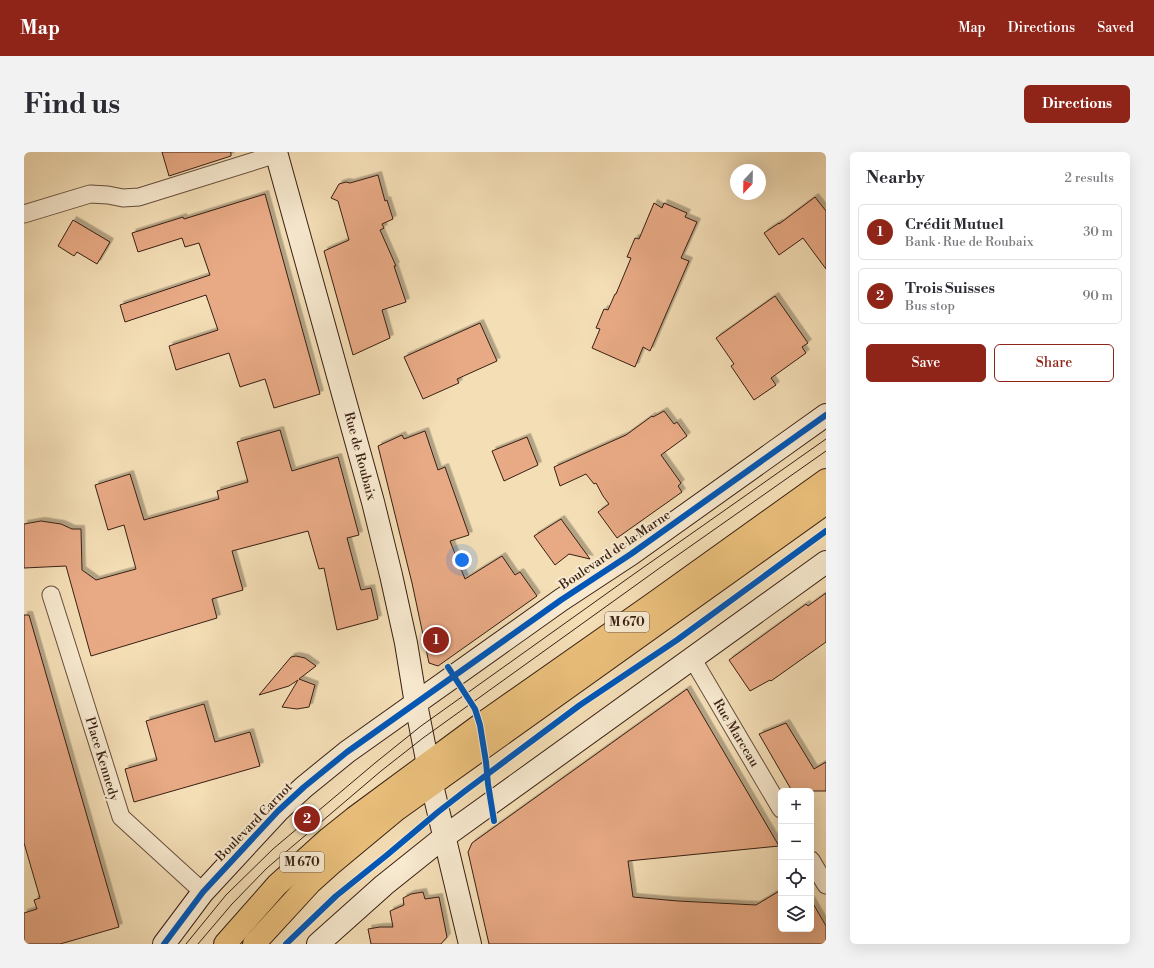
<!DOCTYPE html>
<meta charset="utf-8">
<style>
:root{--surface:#fff;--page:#f2f2f3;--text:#2b2b33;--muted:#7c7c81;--line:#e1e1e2;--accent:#8f2418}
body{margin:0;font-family:"Libre Bodoni",serif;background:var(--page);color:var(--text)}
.controls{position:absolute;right:12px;bottom:12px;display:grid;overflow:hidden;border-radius:6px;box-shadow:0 4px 16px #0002}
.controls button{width:36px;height:36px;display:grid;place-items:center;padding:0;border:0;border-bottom:1px solid var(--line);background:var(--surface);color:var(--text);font:20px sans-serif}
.compass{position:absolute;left:706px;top:12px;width:36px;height:36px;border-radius:50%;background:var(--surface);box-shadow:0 4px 16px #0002;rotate:202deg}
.you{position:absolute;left:438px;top:408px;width:14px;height:14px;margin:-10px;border:3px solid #fff;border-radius:50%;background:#1a73e8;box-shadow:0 0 0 6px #1a73e833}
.badge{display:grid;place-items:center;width:26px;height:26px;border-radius:50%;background:var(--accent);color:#fff;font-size:13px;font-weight:700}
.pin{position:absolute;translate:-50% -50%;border:2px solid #fff;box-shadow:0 1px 4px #0006}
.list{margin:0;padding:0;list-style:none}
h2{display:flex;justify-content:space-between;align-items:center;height:52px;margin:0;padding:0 16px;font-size:17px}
h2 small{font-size:13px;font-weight:400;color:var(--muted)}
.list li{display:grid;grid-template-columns:26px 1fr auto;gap:12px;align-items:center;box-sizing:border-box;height:56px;margin:0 8px 8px;padding:0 8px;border:1px solid var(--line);border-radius:6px}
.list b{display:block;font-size:15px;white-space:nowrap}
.list p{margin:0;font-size:13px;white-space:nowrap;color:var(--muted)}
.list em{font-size:13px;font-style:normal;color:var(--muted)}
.actions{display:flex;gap:8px;padding:12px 16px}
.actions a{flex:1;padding:9px 0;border:1px solid var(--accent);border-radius:6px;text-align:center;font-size:14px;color:var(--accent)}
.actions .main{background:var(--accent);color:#fff}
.icon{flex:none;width:22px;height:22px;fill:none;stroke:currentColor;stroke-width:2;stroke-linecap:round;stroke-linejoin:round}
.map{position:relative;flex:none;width:802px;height:792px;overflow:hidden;border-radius:6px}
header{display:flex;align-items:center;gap:24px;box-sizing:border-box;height:56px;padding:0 20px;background:var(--accent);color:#fff}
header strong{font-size:19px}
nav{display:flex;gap:22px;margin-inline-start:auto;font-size:14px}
.intro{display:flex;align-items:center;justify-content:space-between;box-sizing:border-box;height:96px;padding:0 24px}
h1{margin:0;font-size:28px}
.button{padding:10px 18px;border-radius:6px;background:var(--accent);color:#fff;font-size:14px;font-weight:700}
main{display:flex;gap:24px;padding:0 24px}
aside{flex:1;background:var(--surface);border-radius:6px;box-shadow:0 4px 16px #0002}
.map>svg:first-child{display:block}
</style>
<header>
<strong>Map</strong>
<nav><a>Map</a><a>Directions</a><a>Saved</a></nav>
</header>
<div class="intro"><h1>Find us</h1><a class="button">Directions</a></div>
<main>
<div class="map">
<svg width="802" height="792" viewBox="0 0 802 792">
<defs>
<filter id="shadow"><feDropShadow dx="3.5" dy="-3.5" stdDeviation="0" flood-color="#0004"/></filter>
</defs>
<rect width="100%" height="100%" fill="#f4deb6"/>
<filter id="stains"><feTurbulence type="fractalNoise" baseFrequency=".005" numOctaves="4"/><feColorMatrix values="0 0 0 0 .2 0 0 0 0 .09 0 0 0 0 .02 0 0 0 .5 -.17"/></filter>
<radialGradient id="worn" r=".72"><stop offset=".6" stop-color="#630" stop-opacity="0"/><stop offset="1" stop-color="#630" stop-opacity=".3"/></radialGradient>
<!-- building -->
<g fill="#e8aa85" stroke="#381f13" filter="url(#shadow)">
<path d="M138,0H207V4L145,24Z"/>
<path d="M354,23L361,49L363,48L369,67L358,72L360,76L356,78L372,114H370L382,150L358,158L366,186L329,203L300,99L325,88L314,49L307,46L315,32L322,30L326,31Z"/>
<path d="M241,42L296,242L250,256L241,227L216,235L205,201L152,218L145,194L194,178L182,143L101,170L96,153L186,123L175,91L161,95L158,86L114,100L108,81L159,65L160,67Z"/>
<path d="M791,45L802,59V117L779,86L755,103L740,81L755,71V72Z"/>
<path d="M630,51L638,56L640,51L663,61L661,65L673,70L657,106L665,109L626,199L619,195L611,215L568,196L576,177L572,176L580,157L584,158L591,142H592L607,106L603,105L611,86L615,87Z"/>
<path d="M49,68L86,90L73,112L53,100L50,104L34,94Z"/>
<path d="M751,144L784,191L778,195L782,201L747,226L752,233L730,248L707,214L710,212L692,186Z"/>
<path d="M456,171L473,209L433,227L435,231L399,247L380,205Z"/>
<path d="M640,259L650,272L653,270L663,284L637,303L657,331L654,334L658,340L593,386L574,360L585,352L579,344L572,331L570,332L562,322L536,334L530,315L602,283L628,264L629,265Z"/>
<path d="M256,278L268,319L314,305L335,383L323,386L337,438L347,436L354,467L313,478L300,416L295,417L284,379L208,399L219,438L188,447L193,466L67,504L42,414L0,416V372L17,369L37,372L48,377H57L58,418L72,428L112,417L100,373L84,378L71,333L106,322L120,368L195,347L193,339L224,330L213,290Z"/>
<path d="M401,279L414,318L421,315L445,383L426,389L441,427L478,404L491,423L496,420L513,444L414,514L405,511L388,431L354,294L378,283L380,287Z"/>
<path d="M503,285L514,313L480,329L468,299Z"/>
<path d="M537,367L566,407L545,402L531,413L510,384Z"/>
<path d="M802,441V490L747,529L746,528L726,539L705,508L782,452L784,454Z"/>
<path d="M0,463H5L95,775L36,792H0V761L13,757L10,748L16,746L0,691Z"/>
<path d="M272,504L281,506L292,514L275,527L291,533L285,555L273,557L258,555L274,528L265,534L235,543L267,505Z"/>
<path d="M663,537L755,694L604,709L609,745L654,749L732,753L757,738V777H787V748L802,774V792H465L444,700L448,691Z"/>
<path d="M180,552L191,590L226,580L236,614L110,650L101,617L133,608L122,569Z"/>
<path d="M762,571L790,617L802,610V639H768L735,582Z"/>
<path d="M399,740L401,747L415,745L423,785L417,792H347L344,777L356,775H369L366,759L380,753L379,746L387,742Z"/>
</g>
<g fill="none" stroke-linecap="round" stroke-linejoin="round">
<!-- street casing -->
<g stroke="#674f3c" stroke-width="19">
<g id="street">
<path d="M0,62L66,42L84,43L99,46L115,45L253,2"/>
<path d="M27,443L97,665L179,740"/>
<path d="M668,506L757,657"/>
<path d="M787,708L802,733"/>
</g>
</g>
<!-- secondary casing -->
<g stroke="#381f13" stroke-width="24">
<g id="secondary">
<path d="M252,0L349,350L367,423L382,491L392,552L408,633L446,792"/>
<path d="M140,792L179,740L254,659L280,635L323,600L537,448L607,402L802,263"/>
<path d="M294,792L360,733L420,685L802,410"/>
</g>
</g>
<!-- primary casing -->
<g stroke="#381f13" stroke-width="24">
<g id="primary">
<path d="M201,792L253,733L305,686L330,666L456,573L630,451L802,328"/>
<path d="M230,792L287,730L307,712L372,658L802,351"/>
</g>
</g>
<!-- street -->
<use href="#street" stroke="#f8ead0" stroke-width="17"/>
<!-- secondary -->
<use href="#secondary" stroke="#f8ead0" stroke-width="22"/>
<!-- primary -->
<use href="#primary" stroke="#eabf7b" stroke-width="22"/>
<!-- tram -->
<g stroke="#381f13" stroke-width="1">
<path d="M162,792L202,743L249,697L351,611L397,574L610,422L802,287"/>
<path d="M174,792L208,752L243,716L357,619L399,586L644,410L802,299"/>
</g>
<!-- cycleway casing -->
<g stroke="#f8ead0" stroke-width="8">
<g id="cycleway">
<path d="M424,515L451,557L456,573L462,610L464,632L470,669"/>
<path d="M140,792L179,740L254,659L280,635L323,600L537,448L607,402L802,263"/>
<path d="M262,792L312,744L363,703L414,660L441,639L556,553L653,488L802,379"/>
</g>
</g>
<!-- cycleway -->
<use href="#cycleway" stroke="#0057b8" stroke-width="6"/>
</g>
<g text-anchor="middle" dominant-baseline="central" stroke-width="4" stroke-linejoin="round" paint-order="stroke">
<!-- shield labels -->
<g fill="#f8ead0" stroke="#725c4c" stroke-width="1">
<rect x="581" y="460" width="44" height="20" rx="3"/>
<rect x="256" y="700" width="44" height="20" rx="3"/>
</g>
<g font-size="12" font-weight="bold" fill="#381f13">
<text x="603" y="470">M 670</text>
<text x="278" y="710">M 670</text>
</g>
<!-- street labels -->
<g font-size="13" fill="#381f13" stroke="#f8ead0">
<text transform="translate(336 304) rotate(75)">Rue de Roubaix</text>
<text transform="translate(591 398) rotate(-34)">Boulevard de la Marne</text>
<text transform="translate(712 581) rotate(59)">Rue Marceau</text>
<text transform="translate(78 607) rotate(73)">Place Kennedy</text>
<text transform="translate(230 670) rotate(-46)">Boulevard Carnot</text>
</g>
</g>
<rect width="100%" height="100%" filter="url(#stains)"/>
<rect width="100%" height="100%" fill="url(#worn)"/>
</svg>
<div class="controls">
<button>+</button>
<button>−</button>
<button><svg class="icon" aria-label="locate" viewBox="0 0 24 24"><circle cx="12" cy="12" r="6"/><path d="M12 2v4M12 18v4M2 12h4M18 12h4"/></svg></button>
<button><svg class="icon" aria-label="layers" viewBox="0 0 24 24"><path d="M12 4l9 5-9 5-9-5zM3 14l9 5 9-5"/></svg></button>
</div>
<svg class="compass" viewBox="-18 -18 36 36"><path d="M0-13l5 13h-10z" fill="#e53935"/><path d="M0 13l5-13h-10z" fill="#7c7c81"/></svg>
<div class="you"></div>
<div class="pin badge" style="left:412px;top:488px">1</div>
<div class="pin badge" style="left:283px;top:667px">2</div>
</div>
<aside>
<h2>Nearby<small>2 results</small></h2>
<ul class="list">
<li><span class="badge">1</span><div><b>Crédit Mutuel</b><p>Bank · Rue de Roubaix</p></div><em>30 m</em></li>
<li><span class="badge">2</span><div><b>Trois Suisses</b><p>Bus stop</p></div><em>90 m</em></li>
</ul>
<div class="actions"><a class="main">Save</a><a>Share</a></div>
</aside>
</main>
